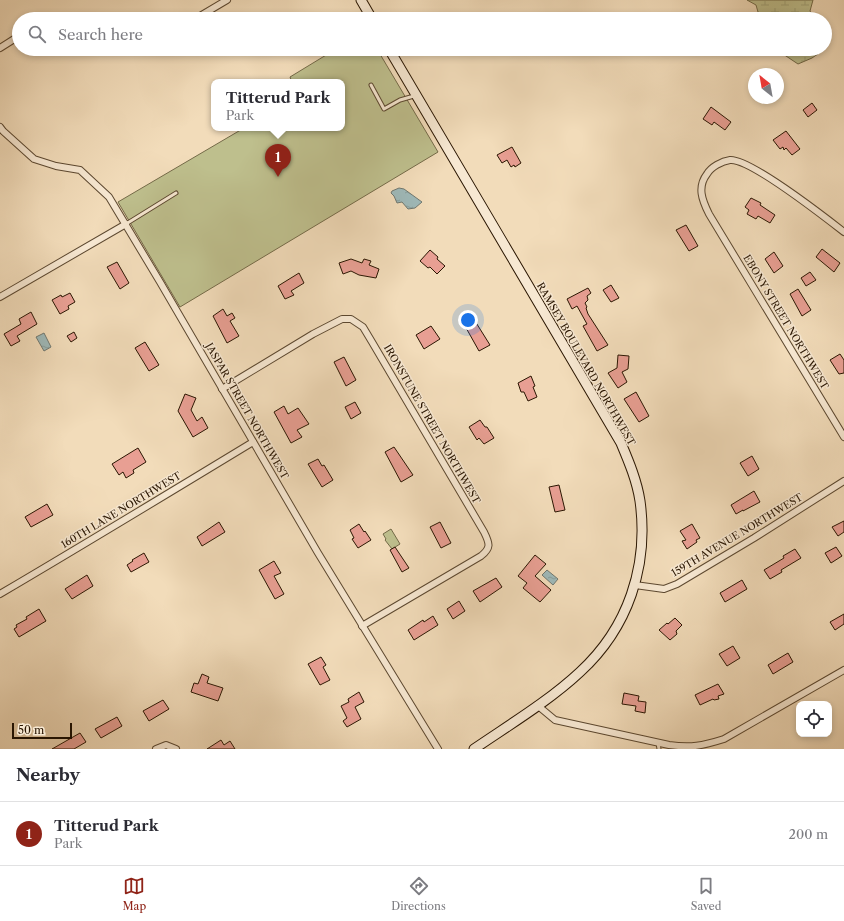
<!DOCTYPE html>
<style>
:root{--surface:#fff;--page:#f7f7f7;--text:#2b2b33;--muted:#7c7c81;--line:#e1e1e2;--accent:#8f2418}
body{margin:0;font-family:"Libre Caslon Text",serif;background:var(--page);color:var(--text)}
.controls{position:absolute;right:12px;bottom:12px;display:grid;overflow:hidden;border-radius:8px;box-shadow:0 2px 6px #0003}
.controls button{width:36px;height:36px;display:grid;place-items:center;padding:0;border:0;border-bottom:1px solid var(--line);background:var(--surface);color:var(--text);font:20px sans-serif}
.compass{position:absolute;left:748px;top:68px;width:36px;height:36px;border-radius:50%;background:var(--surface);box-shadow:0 2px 6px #0003;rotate:329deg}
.scale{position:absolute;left:12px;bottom:10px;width:60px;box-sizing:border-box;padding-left:4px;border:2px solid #2a1602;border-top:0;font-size:11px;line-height:14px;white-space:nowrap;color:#2a1602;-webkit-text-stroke:3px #f7e8d2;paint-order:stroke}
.you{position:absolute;left:468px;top:320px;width:14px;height:14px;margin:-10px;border:3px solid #fff;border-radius:50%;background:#1a73e8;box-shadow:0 0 0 6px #1a73e833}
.badge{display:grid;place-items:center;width:26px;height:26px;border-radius:50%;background:var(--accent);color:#fff;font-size:13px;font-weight:700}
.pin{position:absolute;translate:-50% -33px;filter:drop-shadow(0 1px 2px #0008)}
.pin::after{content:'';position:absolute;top:21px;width:14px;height:12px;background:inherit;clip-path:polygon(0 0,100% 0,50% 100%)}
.popup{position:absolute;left:211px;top:79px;width:134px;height:52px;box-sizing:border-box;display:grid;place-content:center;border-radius:8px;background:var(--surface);filter:drop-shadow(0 1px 3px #0005);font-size:13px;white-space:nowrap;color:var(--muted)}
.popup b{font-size:15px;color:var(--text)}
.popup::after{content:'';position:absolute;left:50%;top:100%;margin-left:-8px;border:8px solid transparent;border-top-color:var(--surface)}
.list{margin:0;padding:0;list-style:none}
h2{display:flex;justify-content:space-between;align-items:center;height:52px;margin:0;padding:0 16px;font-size:17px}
h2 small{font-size:13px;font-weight:400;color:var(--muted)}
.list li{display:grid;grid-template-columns:26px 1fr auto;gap:12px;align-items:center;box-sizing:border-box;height:64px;padding:0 16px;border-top:1px solid var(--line)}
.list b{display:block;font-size:15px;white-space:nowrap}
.list p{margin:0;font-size:13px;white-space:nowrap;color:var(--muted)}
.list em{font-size:13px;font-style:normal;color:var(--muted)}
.icon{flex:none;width:22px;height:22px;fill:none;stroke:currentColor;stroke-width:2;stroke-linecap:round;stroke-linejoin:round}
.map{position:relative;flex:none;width:844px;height:749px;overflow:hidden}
.search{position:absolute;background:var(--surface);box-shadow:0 2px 6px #0003;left:12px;right:12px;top:12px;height:44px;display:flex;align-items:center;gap:10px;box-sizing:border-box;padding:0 14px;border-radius:22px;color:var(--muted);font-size:15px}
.sheet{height:116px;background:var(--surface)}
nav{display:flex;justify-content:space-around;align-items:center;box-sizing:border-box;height:56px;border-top:1px solid var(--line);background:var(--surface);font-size:11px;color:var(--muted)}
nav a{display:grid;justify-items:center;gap:2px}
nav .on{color:var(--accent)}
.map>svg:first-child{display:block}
</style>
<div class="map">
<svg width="844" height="749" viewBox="0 0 844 749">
<defs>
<pattern id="wetland-marsh" width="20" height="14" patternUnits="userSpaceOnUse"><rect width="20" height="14" fill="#bebf8d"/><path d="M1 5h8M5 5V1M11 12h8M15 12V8" fill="none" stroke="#a3a378"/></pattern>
<pattern id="water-ripples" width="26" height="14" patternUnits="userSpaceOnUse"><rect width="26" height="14" fill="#9eb9b9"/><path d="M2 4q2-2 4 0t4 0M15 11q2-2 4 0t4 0" fill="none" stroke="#889e9d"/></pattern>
</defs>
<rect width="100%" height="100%" fill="#f2dcba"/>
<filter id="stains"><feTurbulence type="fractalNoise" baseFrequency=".005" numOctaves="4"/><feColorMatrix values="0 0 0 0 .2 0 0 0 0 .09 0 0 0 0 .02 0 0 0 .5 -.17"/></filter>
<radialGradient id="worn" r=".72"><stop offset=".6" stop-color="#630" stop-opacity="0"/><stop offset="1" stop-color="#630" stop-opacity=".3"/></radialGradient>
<!-- green -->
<g fill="#bebf8d" stroke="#746a48">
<path d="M336,49H377L438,152L180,307L118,202L244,128H342V82H292L290,77Z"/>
<path d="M391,529L400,544L392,549L385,540L386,539L383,534Z"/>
</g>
<!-- wetland -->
<g fill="url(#wetland-marsh)" stroke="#746a48">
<path d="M747,0H813L810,11L815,19H760L756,5Z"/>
<path d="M772,49H825L812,58L798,64L780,52Z"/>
</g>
<!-- water -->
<g fill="url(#water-ripples)" stroke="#707870">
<path d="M399,188L404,189L422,202L415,208L408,209L402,202L397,203L394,196L391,193L392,191Z"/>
<path d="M44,333L51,347L44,351L36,337Z"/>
<path d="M547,570L558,579L553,585L542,575Z"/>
</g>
<!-- building -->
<g fill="#e89f93" stroke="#2a1602">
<path d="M812,103L817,110L808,117L803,110Z"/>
<path d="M711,107L731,122L725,130L714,122L712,125L703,119Z"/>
<path d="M786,131L800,149L792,155L786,148L784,150L783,147L780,149L773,140Z"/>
<path d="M512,147L521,163L515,167L514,165L511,167L507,160L502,163L497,155Z"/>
<path d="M751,198L761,203L760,205L775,215L770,223L758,216L756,219L747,214L749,210L745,207Z"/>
<path d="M686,225L698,246L689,251L676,230Z"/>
<path d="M822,249L840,263L834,272L816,257Z"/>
<path d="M430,250L438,257L437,259L445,266L437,274L430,267L428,268L420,261Z"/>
<path d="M774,252L783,266L774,273L765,259Z"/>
<path d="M351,259L362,263L364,259L371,261L369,265L379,269L376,278L359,275L351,271L343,274L339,263Z"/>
<path d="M117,262L129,283L120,289L107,267Z"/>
<path d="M810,272L816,280L806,286L801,278Z"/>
<path d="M299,273L304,283L291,291L294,295L285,299L278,286Z"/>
<path d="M611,285L619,298L611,302L603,290Z"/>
<path d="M588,288L591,293L587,296L588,300L585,303L587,307L586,308L588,314L608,345L597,351L583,326L587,324L577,306L572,309L567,299Z"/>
<path d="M798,289L811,310L802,316L790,294Z"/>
<path d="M70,293L75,302L68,306L69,309L60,314L52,300L61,295L62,297Z"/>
<path d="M223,309L227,316L232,313L235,318L230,321L239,336L227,343L213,316Z"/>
<path d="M31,312L37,324L17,336L20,341L11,346L4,334L21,324L19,319Z"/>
<path d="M475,321L490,345L479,351L465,326Z"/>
<path d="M431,326L440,339L424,349L416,335Z"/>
<path d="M74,332L77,338L71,342L67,336Z"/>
<path d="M145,342L159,365L149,371L135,348Z"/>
<path d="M840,354L844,360V373L839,374L830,360Z"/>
<path d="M618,355L629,356L628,369L622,372L627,382L618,388L608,373L617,368Z"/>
<path d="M344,357L356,380L346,386L334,362Z"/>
<path d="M531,376L535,386L533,387L537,397L528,401L524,392H521L518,383Z"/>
<path d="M636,392L649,416L639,422L624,399Z"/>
<path d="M185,394L196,398L191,410L197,421L202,417L208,428L193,437L178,411Z"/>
<path d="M355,402L361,413L351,419L345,407Z"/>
<path d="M284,406L288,414L298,408L309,424L297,430L302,437L291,443L274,412Z"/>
<path d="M480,420L485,427H487L494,438L484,444L479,438L477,440L469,427Z"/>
<path d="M394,447L413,475L401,482L385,452Z"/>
<path d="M138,448L146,462L133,470L134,473L126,478L123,472L119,475L112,464Z"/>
<path d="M752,456L759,469L748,476L740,463Z"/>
<path d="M318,459L322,466L324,465L333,480L322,487L308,464Z"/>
<path d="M559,485L565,510L555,512L549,487Z"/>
<path d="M754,491L760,502L743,511V510L736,514L731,505Z"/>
<path d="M47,504L53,515L31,527L25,517Z"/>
<path d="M844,521V532L838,536L832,527Z"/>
<path d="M219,522L225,532L202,546L197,537Z"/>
<path d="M440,522L451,543L441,548L430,527Z"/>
<path d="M359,524L364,532L365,531L371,540L358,548L352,539L354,538L350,530Z"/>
<path d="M692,524L700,538L696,540L697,542L687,549L682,541L686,540L680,531Z"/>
<path d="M395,547L409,568L402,572L390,550Z"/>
<path d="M836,547L842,556L831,563L825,553Z"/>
<path d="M795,549L801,558L781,570L782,572L770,579L764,570L784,558L783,556Z"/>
<path d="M144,553L149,562L131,572L127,565L133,561L132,560Z"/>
<path d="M535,555L546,564L535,576L551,590L540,602L523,588L527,583L518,576Z"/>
<path d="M274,561L281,573L274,576L284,594L275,599L259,570Z"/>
<path d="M87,575L93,586L72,599L65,589Z"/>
<path d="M496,578L502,587L480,602L473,591Z"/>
<path d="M742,580L747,589L725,602L720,593Z"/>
<path d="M459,601L465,611L453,619L447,609Z"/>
<path d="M39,609L46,621L19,637L14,629L17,627L16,625L27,619L26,617Z"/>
<path d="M844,614V624L835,630L830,622Z"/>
<path d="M433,616L438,625L414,640L408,630L423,620L424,622Z"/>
<path d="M675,618L682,625L676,631L677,634L670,640L659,630L667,623L668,624Z"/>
<path d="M733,646L740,658L727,666L719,654Z"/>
<path d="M788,653L793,662L773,674L768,665Z"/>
<path d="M321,657L326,665L323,667L330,680L320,685L308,664Z"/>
<path d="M202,674L209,677L207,683L223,688L218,701L191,692L194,683L198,684Z"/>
<path d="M718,684L724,694L718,696L719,699L714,700L713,699L700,705L695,695Z"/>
<path d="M359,692L364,702L355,707L361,719L347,727L343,721L347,718L341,706L349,702L348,699Z"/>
<path d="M624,693L639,696L638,701L646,702L645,713L635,711L636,706L622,704Z"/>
<path d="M163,700L169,709L149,721L143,711Z"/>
<path d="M117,717L122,726L101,738L95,729Z"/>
<path d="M80,733L86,742L74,749H52Z"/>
<path d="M221,740L224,745L230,741L235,749H207Z"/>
</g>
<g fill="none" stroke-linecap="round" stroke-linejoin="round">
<!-- lane casing -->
<g stroke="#5c4830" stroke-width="5">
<g id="lane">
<path d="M371,85L384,109L400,100L414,96"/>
<path d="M126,224L176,193"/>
<path d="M658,743L659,749"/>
</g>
</g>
<!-- street casing -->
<g stroke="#5c4830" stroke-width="8">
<g id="street">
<path d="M56,19L62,17L79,19"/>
<path d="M195,19L227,0"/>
<path d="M0,48L19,36"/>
<path d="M0,127L3,131L34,159L56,166L80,170L109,197L160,282L318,553L438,749"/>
<path d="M844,232C826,218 749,158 730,160C722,161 711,167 707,174C697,187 702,200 709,214L844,437"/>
<path d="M0,297L126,224"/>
<path d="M222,389L313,334L342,319H351L363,327L372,342L484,532C490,544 491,548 481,556L362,626"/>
<path d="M635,585L664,589L677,584L754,538L844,481"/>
<path d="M0,594C85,544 169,493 253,442"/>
<path d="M537,705L555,720L669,745C691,748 702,746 724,739L844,670"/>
<path d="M156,749L166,745L176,749"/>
</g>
</g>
<!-- secondary casing -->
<g stroke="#2a1602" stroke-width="11">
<g id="secondary">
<path d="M361,0L372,19"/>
<path d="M389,49L621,443C629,462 637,481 640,501C649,566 628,628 580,672C549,701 509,725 474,749"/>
</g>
</g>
<!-- lane -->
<use href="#lane" stroke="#f7e8d2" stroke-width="3"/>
<!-- street -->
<use href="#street" stroke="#f7e8d2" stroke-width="6"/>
<!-- secondary -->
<use href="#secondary" stroke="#f7e8d2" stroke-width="9"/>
</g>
<g text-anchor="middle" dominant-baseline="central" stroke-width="3" stroke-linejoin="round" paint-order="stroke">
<!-- street labels -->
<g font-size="10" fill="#2a1602" stroke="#f7e8d2">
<text transform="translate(786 322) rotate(59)">EBONY STREET NORTHWEST</text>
<text transform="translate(586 364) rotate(60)">RAMSEY BOULEVARD NORTHWEST</text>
<text transform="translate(247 411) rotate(60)">JASPAR STREET NORTHWEST</text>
<text transform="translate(432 424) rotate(60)">IRONSTUNE STREET NORTHWEST</text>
<text transform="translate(121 510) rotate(-31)">160TH LANE NORTHWEST</text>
<text transform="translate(737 535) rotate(-31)">159TH AVENUE NORTHWEST</text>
</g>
</g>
<rect width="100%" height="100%" filter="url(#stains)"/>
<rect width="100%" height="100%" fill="url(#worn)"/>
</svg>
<div class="controls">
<button><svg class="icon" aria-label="locate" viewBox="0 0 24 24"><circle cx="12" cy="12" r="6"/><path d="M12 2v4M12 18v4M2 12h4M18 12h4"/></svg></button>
</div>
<svg class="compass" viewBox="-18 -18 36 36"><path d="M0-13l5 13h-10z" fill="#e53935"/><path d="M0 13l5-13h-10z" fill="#7c7c81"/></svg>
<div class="scale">50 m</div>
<div class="you"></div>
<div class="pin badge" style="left:278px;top:177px">1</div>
<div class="popup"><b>Titterud Park</b>Park</div>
<div class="search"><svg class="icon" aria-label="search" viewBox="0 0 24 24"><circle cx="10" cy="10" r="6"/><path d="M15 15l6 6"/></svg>Search here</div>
</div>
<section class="sheet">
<h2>Nearby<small></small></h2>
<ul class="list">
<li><span class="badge">1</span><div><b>Titterud Park</b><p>Park</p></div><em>200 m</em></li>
</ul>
</section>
<nav>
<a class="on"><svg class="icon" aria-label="map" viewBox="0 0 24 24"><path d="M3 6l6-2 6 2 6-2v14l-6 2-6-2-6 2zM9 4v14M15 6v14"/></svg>Map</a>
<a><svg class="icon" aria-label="directions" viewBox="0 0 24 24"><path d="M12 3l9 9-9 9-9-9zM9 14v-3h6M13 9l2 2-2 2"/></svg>Directions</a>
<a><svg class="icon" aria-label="saved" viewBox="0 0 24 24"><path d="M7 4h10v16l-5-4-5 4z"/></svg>Saved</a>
</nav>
